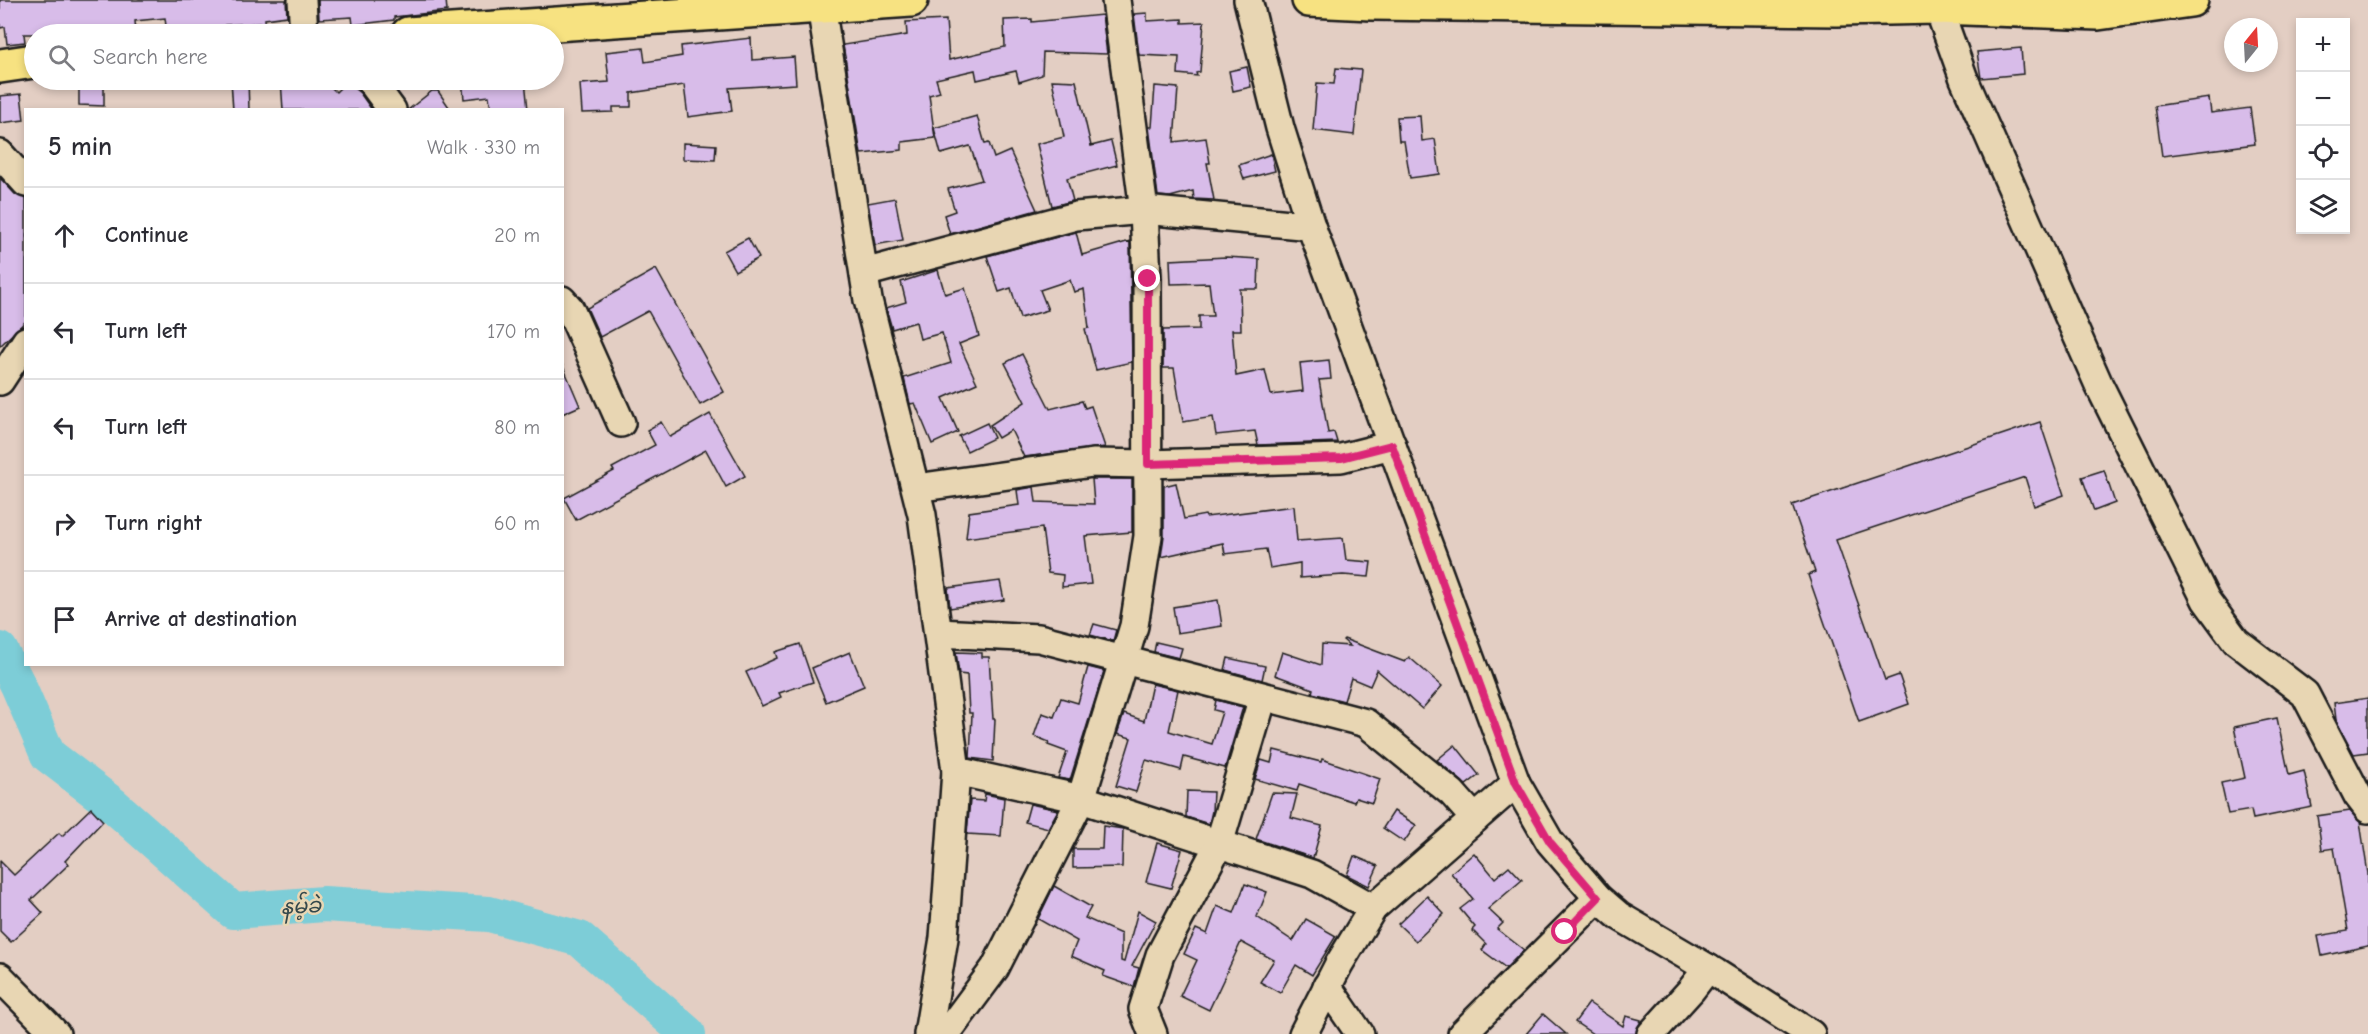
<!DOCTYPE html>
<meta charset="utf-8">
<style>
:root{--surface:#fff;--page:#f2f2f3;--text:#2b2b33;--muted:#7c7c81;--line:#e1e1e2}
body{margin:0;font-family:"Comic Neue","Noto Sans Myanmar",sans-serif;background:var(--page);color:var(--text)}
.controls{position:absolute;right:18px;top:18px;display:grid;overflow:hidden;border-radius:0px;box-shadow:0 3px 9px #0003}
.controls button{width:54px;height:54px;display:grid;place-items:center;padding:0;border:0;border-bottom:2px solid var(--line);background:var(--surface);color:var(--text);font:30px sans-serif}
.compass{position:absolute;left:2224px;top:18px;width:54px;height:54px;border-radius:50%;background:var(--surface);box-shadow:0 3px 9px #0003;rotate:18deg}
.stop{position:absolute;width:18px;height:18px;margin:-14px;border:4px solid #db2777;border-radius:50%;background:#fff}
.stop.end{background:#db2777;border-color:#fff;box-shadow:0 2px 6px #0008}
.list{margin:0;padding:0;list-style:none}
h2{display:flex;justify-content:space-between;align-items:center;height:78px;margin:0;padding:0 24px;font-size:26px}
h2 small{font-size:20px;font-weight:400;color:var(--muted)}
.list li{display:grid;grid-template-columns:39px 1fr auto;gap:18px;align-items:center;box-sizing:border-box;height:96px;padding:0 24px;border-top:2px solid var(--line)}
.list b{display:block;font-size:22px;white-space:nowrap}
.list em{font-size:20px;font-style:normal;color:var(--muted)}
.icon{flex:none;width:33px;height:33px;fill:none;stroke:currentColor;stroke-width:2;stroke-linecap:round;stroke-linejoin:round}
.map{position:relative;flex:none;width:2368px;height:1034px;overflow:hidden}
.search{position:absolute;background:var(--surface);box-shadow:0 3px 9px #0003;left:24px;top:24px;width:540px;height:66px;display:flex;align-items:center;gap:15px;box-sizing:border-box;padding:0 21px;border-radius:33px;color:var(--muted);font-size:22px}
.panel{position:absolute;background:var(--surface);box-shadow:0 3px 9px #0003;left:24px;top:108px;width:540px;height:558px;border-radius:0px}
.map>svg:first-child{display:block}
</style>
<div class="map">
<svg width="2368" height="1034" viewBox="0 0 2368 1034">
<rect width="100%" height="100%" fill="#e3cec3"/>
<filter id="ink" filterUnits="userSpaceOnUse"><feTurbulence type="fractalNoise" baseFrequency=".0167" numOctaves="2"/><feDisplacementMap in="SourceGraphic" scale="12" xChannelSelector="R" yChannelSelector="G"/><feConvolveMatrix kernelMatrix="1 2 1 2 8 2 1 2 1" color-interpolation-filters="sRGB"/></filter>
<g filter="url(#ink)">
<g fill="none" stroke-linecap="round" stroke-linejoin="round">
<!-- river -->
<path stroke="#7dcdd7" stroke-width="36" d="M0,650L18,685L48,755L112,804L233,911L324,904L489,914L580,939L688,1034"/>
</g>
<!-- building -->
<g fill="#d8bce9" stroke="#1c1c1c" stroke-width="1.5">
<path d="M0,0H286L287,16L265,19V23L225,25L226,30L176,34H167L165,18L135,21L136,34H110V28L56,34H24L25,42L7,44L5,27L0,28Z"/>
<path d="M318,0H446L447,11L394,17V20L353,25L352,17L319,19Z"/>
<path d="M1147,13V21L1182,19V23L1204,22L1200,72L1196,73L1197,76L1178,74L1179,57L1139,55L1134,14Z"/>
<path d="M1102,15L1107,54L1043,52L1042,75L1019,82L1016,71L977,80L975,70L936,79L940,92L929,95L935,138L902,142V150L861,154L843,45L907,35L906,22L946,20L949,60L1005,47L1004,20L1032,19V22Z"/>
<path d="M751,38L752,60L794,57L796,84L729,88L732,111L688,117L684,85L631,93V107H613V112L582,113L580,84L609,82L606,52L643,48L645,62L682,56L681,46Z"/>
<path d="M2021,48L2023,74L1981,78L1977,52Z"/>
<path d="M1247,67L1251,87L1233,91L1229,71Z"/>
<path d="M1336,68L1361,70L1354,135L1313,130L1317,83L1334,84Z"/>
<path d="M231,80H248L249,110H233Z"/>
<path d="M281,80H324L336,92L346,82L360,93L372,110H283Z"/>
<path d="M462,80H525L528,110H491L489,96L464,99Z"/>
<path d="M1052,80L1076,81L1091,146L1111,141L1117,165L1067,178L1073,201L1052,206L1037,144L1064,137Z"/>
<path d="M79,85H104V106L79,105Z"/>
<path d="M1155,86L1178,88L1174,142L1206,138L1210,163H1207L1214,200L1194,199L1193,191L1170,197L1158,196L1149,127H1152Z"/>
<path d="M432,91H438L451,110H408Z"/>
<path d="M21,94L24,120L0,123V96Z"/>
<path d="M2209,98L2211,113L2250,108L2255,144L2162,156L2155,106Z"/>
<path d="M977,116L985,144L989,143L994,158L1010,151L1037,210L950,234L944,215L955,211L948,189L982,180L970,146L941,154L934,128Z"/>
<path d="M1420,116L1422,141L1435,139L1440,174L1410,178L1404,141H1399L1397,117Z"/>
<path d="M683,143L716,145L715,160L683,159Z"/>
<path d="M1271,154L1275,171L1244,179L1239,165Z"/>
<path d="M0,178L15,194L26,198V321L0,346Z"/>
<path d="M895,198L903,240L875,245L868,203Z"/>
<path d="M1076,232L1082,255L1130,241L1132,362L1096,370L1085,329L1089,328L1084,289L1074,292L1070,280L1040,290L1048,310L1020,318L1011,288L999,292L987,256Z"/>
<path d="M748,238L759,258L735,271L724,251Z"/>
<path d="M1226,257L1259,259L1258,289H1240L1241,330H1232L1236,376L1265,370L1271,395L1303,391L1300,363L1329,360L1331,379L1319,380L1328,433L1334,432L1337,442L1258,445L1255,431L1216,435L1213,417L1183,422L1174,368H1163V330L1199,329V316H1213L1209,283L1171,284L1170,260Z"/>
<path d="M656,269L724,392L700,405L648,311L600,337L587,308Z"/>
<path d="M938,270L945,294L965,288L979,336L959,344L977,383L943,398L958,432L932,444L915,403L910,404L904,378L951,363L942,333L920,339L916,322L892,329L886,308L906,302L901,282Z"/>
<path d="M1022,354L1050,409L1082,401L1085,408L1091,406L1105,447L1024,457L1011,430L998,438L990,425L1025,402L1005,363Z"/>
<path d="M562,364L580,406L562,414Z"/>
<path d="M710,414L745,476L726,487L706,450L576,520L564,498L614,471L612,468L655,445L647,430L661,422L670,437Z"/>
<path d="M2040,422L2064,495L2034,506L2025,477L1836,540L1885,680L1899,675L1909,704L1859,722L1808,575L1815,572L1792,505Z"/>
<path d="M987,423L994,438L967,451L959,436Z"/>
<path d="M2104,470L2115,503L2094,511L2082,477Z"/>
<path d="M1092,479H1132V532L1085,536L1091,584L1062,587L1063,575L1048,573L1042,528L966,538L969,512L1019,505L1017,490L1034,487L1036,502L1094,504Z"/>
<path d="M1176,483L1184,519L1205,515L1206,517L1294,506L1297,541L1343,538L1346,560L1371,562L1369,577L1343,575L1300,578V563L1270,568L1266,549L1225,554L1223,543L1161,557L1164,536V486Z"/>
<path d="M1000,581L1004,600L950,608L948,588Z"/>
<path d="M1218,600L1222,626L1177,633L1173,607Z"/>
<path d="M1094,624L1116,630L1113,641L1090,635Z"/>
<path d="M1344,639L1405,662L1409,657L1442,686L1422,709L1377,670L1370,686L1351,678L1344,701L1312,693L1313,689L1275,675L1282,652L1321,665L1322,644L1350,646L1343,640Z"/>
<path d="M1156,642L1182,648L1179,658L1154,652Z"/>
<path d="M800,644L813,682L779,693L781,697L762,706L746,672L777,658L775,652Z"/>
<path d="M850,652L864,686L826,702L812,668Z"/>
<path d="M956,652L982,653V657H989L993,719H995L993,761L970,758L972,713H969L967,675L959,674Z"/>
<path d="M1228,658L1265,666L1262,680L1225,670Z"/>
<path d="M1088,667L1104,671L1070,780L1058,778L1067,752L1048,745L1049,742L1034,736L1042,713L1054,717L1061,698L1078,703Z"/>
<path d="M1152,684L1178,690L1169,731L1212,744L1222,712L1214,710L1216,700L1243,707L1225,768L1184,757L1181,770L1146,760L1136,792L1116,786L1131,738L1117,734L1124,714L1144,721Z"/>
<path d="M2368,698V752L2354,754L2336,720L2334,703Z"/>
<path d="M2277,718L2289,775L2304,771L2312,807L2253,819L2251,810L2228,814L2221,783L2245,778L2234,727Z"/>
<path d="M1455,745L1479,775L1466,785L1437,760Z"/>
<path d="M1274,750L1321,762L1322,759L1380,779L1372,803L1356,798L1354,802L1299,784L1297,791L1255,779L1261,760L1271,763Z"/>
<path d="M1187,791L1213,792L1212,811L1209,824L1186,817Z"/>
<path d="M1272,793L1297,794L1291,818L1322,826L1313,858L1256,839Z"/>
<path d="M985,794L1004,798L1001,836L967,834L970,800L984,801Z"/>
<path d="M1030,804L1058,810L1048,828L1025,822Z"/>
<path d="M91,808L103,821L65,861L69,864L31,900L43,913L11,942L0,931V861L14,875L59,833L62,836Z"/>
<path d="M1394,811L1416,825L1404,842L1383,828Z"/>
<path d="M2350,811L2360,822L2368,874V946L2322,956L2318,936L2348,931L2334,848L2322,850L2317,816Z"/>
<path d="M1103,826L1123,829L1122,867L1073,868V849H1102Z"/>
<path d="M1157,843L1182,850L1171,888L1146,882Z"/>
<path d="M1474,853L1495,878L1509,866L1522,880L1488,909L1503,923L1497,929L1524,950L1506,968L1482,950L1486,944L1472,930L1475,927L1460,909L1473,899L1451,873Z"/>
<path d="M1354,856L1378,866L1369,886L1347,875Z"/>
<path d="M1245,884L1267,892L1257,917L1293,941L1306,919L1336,936L1312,975L1296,965L1280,993L1260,982L1274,960L1241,942L1209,1010L1180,996L1197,960L1184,954L1196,929L1207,934L1217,906L1234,913Z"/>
<path d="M1054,886L1091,907L1085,918L1121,934V961L1124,962L1138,911L1156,921L1132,966L1139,968L1134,987L1103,976L1105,971L1071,956L1077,941L1038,919Z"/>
<path d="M1427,896L1444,914L1416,941L1398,924Z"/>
<path d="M1589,1003L1623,1026L1626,1016L1641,1020L1636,1034H1593L1575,1022Z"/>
<path d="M1543,1014L1566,1034H1526Z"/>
</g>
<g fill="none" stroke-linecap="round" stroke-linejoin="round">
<!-- minor casing -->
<g stroke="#1c1c1c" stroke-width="32">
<g id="minor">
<path d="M302,0L304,34"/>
<path d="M1248,0L1280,128L1311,226L1516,783L1550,842L1598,898L1619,916L1716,973L1811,1034"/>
<path d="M821,6L868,300L922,515L956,771L944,938L928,1034"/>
<path d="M1938,7L1964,79L2099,385L2206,600L2236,641L2305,694L2358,796L2368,809"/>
<path d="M370,80L392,110"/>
<path d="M0,154L26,183"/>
<path d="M864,273L1076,216L1144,210L1311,226"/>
<path d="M562,300L570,309L621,423"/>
<path d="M0,381L26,341"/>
<path d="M916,488L1093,463L1148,464L1341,458L1392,445"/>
<path d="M938,633L1039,638L1366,723L1452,793L1475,819"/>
<path d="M956,771L1081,799L1312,874L1373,908"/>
<path d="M0,977L56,1034"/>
<path d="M1327,986L1360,1034"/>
<path d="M946,1034L995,968L1081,799L1134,626L1148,536L1147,279L1144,210L1116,0"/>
<path d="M1153,1034L1143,1009L1160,955L1219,844L1263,697"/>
<path d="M1303,1034L1339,964L1373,908L1516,783"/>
<path d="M1462,1034L1598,898"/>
<path d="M1651,1034L1691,990L1708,968"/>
</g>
</g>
<!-- major casing -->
<g stroke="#1c1c1c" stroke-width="38">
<g id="major">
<path d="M1309,0L1371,3L1837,9L1938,7L2098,13L2191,0"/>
<path d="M408,34L911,0"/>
<path d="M0,66L34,61"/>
</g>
</g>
<!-- minor -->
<use href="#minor" stroke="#e8d6b3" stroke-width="27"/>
<!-- major -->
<use href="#major" stroke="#f7e281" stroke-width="33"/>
</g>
</g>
<g fill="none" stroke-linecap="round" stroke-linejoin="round" filter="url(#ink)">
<!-- route -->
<path stroke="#db2777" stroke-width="8" d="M1148,279V464L1341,458L1392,445L1516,783L1550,842L1598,898L1565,932"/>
</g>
<g text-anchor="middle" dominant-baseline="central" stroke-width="5" stroke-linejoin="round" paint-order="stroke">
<!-- water labels -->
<g font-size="21" font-style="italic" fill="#34484b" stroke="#e8d6b3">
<text transform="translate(301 906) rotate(-3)">နမ့်ခဲ</text>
</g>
</g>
</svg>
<div class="controls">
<button>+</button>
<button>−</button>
<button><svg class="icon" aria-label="locate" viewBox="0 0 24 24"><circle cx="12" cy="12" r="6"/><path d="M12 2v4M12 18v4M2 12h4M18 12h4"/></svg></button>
<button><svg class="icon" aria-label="layers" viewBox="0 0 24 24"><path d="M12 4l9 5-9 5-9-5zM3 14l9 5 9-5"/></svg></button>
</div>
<svg class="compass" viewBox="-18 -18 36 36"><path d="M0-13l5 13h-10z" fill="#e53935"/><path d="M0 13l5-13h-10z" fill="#7c7c81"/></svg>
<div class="stop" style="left:1565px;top:932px"></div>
<div class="stop end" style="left:1148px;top:279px"></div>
<div class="search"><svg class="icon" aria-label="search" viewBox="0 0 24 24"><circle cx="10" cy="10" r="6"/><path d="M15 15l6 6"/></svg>Search here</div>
<section class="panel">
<h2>5 min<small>Walk · 330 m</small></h2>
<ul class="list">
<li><svg class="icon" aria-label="ahead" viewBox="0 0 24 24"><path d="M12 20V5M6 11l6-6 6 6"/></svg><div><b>Continue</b></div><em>20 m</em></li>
<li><svg class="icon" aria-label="left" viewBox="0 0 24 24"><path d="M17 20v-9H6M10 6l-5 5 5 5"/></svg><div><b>Turn left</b></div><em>170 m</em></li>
<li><svg class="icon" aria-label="left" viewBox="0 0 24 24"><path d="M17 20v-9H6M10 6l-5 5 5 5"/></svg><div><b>Turn left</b></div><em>80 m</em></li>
<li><svg class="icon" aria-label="right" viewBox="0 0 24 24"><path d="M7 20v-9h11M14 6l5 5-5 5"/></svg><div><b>Turn right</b></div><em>60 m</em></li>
<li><svg class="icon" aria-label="arrive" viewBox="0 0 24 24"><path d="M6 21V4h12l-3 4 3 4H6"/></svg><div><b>Arrive at destination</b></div></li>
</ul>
</section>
</div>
